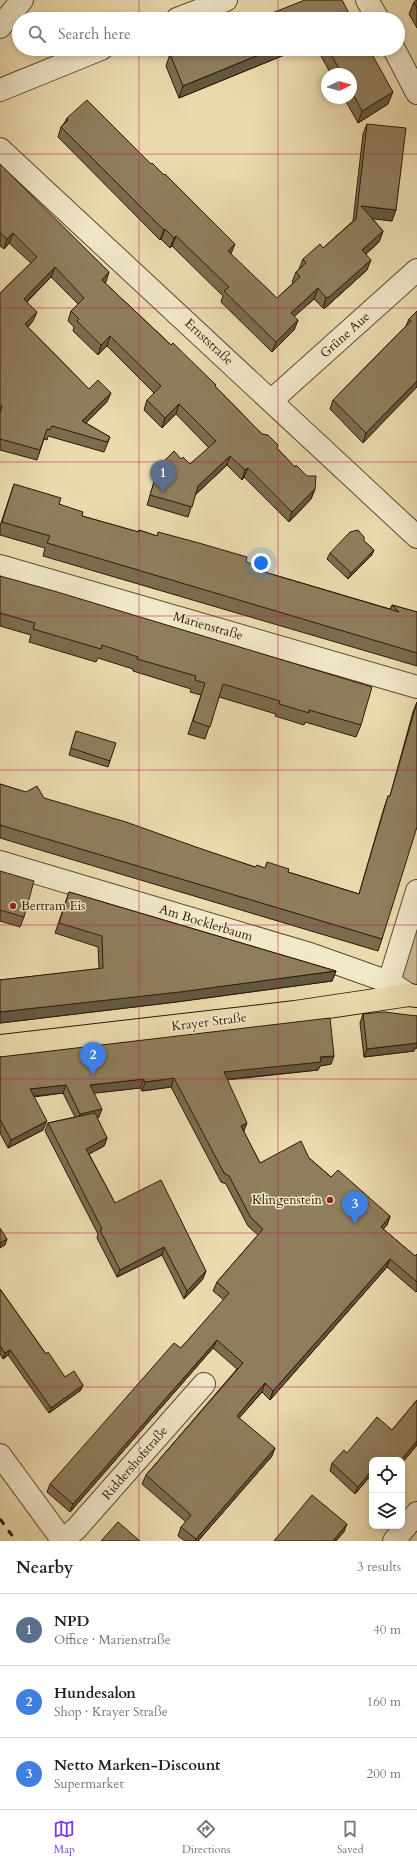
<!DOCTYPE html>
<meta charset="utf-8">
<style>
:root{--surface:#fff;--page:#f2f2f2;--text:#202124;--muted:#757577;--line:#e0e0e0;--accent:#7c3aed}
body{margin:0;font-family:Cardo,serif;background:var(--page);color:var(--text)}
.controls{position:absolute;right:12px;bottom:12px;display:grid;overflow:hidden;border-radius:8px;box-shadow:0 2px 6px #0003}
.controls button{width:36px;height:36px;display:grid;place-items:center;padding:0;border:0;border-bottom:1px solid var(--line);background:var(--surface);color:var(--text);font:20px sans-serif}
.compass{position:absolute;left:321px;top:68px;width:36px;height:36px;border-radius:50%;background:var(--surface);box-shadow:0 2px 6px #0003;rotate:84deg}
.you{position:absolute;left:261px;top:563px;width:14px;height:14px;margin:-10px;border:3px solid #fff;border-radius:50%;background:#1a73e8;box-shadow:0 0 0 6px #1a73e833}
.badge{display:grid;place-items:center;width:26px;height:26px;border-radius:50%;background:var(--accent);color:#fff;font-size:13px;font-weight:700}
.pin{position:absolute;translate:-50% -33px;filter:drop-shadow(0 1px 2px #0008)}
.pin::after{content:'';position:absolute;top:21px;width:14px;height:12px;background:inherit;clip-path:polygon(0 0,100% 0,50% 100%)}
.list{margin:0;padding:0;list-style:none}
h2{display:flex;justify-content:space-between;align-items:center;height:52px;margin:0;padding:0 16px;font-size:17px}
h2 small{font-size:13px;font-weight:400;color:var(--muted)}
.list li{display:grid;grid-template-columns:26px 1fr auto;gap:12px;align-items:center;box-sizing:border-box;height:72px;padding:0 16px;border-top:1px solid var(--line)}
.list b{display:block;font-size:15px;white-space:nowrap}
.list p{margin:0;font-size:13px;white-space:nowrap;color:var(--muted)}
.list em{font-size:13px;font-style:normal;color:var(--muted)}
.icon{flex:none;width:22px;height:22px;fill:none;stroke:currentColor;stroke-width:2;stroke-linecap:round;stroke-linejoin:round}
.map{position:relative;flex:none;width:417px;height:1541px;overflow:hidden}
.search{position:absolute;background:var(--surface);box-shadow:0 2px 6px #0003;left:12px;right:12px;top:12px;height:44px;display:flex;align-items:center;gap:10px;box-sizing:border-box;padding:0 14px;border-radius:22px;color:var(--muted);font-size:15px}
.sheet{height:268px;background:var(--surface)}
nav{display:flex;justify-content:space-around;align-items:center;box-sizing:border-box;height:56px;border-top:1px solid var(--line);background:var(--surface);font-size:11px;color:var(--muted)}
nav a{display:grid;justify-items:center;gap:2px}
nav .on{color:var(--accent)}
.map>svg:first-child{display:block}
</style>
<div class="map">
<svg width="417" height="1541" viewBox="0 0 417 1541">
<rect width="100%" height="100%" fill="#eadbae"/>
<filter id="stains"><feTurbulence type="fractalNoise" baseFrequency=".005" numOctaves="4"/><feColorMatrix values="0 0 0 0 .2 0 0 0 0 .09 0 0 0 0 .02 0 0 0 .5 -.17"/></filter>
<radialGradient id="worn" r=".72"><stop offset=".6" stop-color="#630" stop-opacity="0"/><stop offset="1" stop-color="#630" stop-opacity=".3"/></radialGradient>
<!-- green -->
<path fill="#caba91" stroke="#7b6a4b" d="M417,898V987L391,980Z"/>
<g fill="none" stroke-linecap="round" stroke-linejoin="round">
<!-- minor casing -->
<g stroke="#5c4a2f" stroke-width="24">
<g id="minor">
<path d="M367,0L378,19"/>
<path d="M177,19L226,0"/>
<path d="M0,27L22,0"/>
<path d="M394,49L417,93"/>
<path d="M0,90L101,49"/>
<path d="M0,149L417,537"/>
<path d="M272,400L417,270"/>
<path d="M0,566L417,687"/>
<path d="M0,862L310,954L389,982L409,995"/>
<path d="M389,982L417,891"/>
<path d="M0,1455L63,1541"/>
<path d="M62,1540L76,1529L204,1384"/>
<path d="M394,1541L417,1513"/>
</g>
</g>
<!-- major casing -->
<g stroke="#2c1905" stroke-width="24">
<path id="major" d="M0,1046L295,1012L409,995L417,996"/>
</g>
<!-- minor -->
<use href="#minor" stroke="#f1e8ca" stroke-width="22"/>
<!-- major -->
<use href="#major" stroke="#eadbae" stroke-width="22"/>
<!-- rail -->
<path stroke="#2c1905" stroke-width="3" stroke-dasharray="7 7" stroke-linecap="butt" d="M0,1519L16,1541"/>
</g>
<!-- wall -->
<g fill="#7b6c50" stroke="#2c1905">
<path d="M417,0V28L409,14L414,2Z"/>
<path d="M299,49L179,98L166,66L170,54Z"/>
<path d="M317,49H369L388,104L358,123L344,98H351V74H331Z"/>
<path d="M67,118L231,254V255L277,298L293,283L292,282L296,272L299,269L303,259L323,248L353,221L363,134L367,124L392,221L372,218L383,231L379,242L366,254L367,270L325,308H323L314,299L294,316L298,320L294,330L272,352L221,302L223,296L172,246L170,248L161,239L160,240L58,137L61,127L65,122Z"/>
<path d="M0,164L106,282L105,283L215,386L255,427L277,448L315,489L311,499L289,522L244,477L242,480L227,465L195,495L188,517L147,505L159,466L181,459L190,464L209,448L176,414L162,428L144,410L147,400L154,393L107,346L98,355L73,331L74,327L68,321L71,311L78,304L51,277L27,302L33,321L28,327L89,389L107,402L86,423L110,437L104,452L48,436L47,440L44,439L37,460L0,450V293L31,263L9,243L4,249L0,246Z"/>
<path d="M417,311L363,443L330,409L333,400L406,326L409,319Z"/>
<path d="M14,484L59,504L82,516L138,532L139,530L157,536L246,562L261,571L390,609L392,605L417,612V666L43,556L45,548L0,535V526Z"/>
<path d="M364,541L374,550L371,556L348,579L327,559L330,553Z"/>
<path d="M0,576L361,725L356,737L305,722L304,725L275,716L276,714L219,697L205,739L188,734L201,695L190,692L191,689L133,671V669L98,658L96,662L29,642L31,635L0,626Z"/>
<path d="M417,702L382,939L378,951L0,838V784L255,867L288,872L359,894L384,808L388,796H390L413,712Z"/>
<path d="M76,731L110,761L108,767L69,755Z"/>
<path d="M0,871L24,917L20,927L0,921Z"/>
<path d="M69,892L336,971L332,981L176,1002L0,1023V980L99,969L98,947L55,933Z"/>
<path d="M363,1014L417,1016V1048H415L414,1051L364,1057L360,1023Z"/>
<path d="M0,1057L331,1064L320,1066L318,1070L227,1080L244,1132L260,1163L309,1158L331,1177L390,1216L387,1225L383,1229L415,1256L417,1254V1291L416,1292L387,1267L270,1400L262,1392L239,1418L272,1456L198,1541H185L178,1536L181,1527L186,1522L142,1484L146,1475L237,1369L213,1348L70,1512L47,1492L50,1484L181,1348L224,1300L213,1291L217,1282L258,1235L248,1226L226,1184L221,1182L171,1087L142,1091L140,1088L94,1093L99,1117L97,1118L107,1138L104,1146L89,1154L115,1203L203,1279L184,1299L162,1255L117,1277L97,1238L98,1234L45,1131L48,1123L75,1117L63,1093L34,1097L43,1130L8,1148L0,1133Z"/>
<path d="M0,1289L46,1354L65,1377L81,1390L49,1413L8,1355L3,1359L0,1354Z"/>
<path d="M417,1400V1445L402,1463V1460H372V1474L355,1494L330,1471L332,1463L347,1453L392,1430Z"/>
</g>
<!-- shaded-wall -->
<g fill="#645841" stroke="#2c1905">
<path d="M273,49H299L179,98L183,86Z"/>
<path d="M393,92L388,104L358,123L362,111Z"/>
<path d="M361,206L396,210L392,221L357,217Z"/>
<path d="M165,229L161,239L160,240L164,230Z"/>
<path d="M383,231L379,242L359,260L362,250Z"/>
<path d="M13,233L9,243L4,249L7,239Z"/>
<path d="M176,236L172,246L170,248L174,238Z"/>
<path d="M235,244L231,254L224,262L228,251Z"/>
<path d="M371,260L367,270L325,308H323L326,298Z"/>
<path d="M55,267L51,277L20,308L24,299Z"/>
<path d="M109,272L106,282L98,290L102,280Z"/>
<path d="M318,288L314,299L287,323L291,313Z"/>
<path d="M37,312L33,321L21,334L25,324Z"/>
<path d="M298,320L294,330L272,352L276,342Z"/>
<path d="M110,336L107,346L98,355L101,345Z"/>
<path d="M417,381V387L363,443L366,433Z"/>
<path d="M111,393L107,402L79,430L82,421Z"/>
<path d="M179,404L176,414L162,428L165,418Z"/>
<path d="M230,456L227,465L194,496L198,486Z"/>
<path d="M248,468L244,477L242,480L245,470Z"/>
<path d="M315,489L311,499L289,522L292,512Z"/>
<path d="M374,550L371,556L348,579L351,573Z"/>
<path d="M336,971L332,981L176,1002L0,1023V1012Z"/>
<path d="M417,1043V1048H415L414,1051L364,1057L367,1049Z"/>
<path d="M334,1056L331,1064L320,1066L318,1070L220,1080L224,1072Z"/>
<path d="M174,1078L171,1087L142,1091L145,1082Z"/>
<path d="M144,1079L140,1088L87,1094L90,1085Z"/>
<path d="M66,1085L63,1093L27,1097L30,1089Z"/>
<path d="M102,1109L99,1117L77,1123L80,1114Z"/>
<path d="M47,1121L43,1130L8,1148L11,1140Z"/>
<path d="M247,1123L244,1131L241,1126Z"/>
<path d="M107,1138L104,1146L83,1157L86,1149Z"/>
<path d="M390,1216L387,1225L378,1235L381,1227Z"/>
<path d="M7,1239L5,1245L0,1248V1243Z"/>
<path d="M164,1247L162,1255L117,1277L120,1270Z"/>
<path d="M390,1259L387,1267L270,1400L273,1391Z"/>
<path d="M206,1271L203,1279L184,1299L187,1291Z"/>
<path d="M217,1340L213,1348L70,1512L73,1504Z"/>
<path d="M10,1350L8,1355L3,1359L5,1353Z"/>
<path d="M265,1383L262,1392L234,1424L237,1416Z"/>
<path d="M83,1385L81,1390L49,1413L51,1408Z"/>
<path d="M417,1441V1445L402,1463V1460H401Z"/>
<path d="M275,1448L272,1456L198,1541H195L196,1539Z"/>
<path d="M372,1470V1474L355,1494L358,1487Z"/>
<path d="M347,1524L344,1532L336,1541H333Z"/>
</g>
<!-- building -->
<g fill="#8f7e5d" stroke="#2c1905">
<path d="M305,0H342L352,19H257Z"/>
<path d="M417,0V8L414,2Z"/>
<path d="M182,49H273L183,86L170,54Z"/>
<path d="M328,49H369L393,92L362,111L351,90V74H342Z"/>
<path d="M87,100L151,164L152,163L164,175L165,174L235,244L228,251L277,298L300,277L296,272L306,263L303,259L320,244L323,248L356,219L367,124L406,128L396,210L361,206L383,231L362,250L371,260L329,297L326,298L318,288L291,313L298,320L276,342L224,291L229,287L176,236L174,238L165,229L164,230L61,127L68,120L67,118Z"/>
<path d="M0,164L109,272L102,280L171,345L173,343L216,385L215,386L255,427L262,434L268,435L278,445L277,448L295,467L296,465L307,476H316L315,489L292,512L248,468L245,470L230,456L198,486L192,507L150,495L159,466L174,451L181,459L183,457L190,464L216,441L179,404L165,418L147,400L161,386L110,336L101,345L77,321L79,319L71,311L84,298L55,267L24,299L37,312L25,324L89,389L98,380L111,393L82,421L110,437L107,442L52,426L50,430L47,429L40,450L0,439V413L2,406L0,405V293L37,257L13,233L7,239L0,233Z"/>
<path d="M417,311V381L366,433L333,400L411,321L409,319Z"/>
<path d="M14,484L61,498L59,504L83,512L82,516L139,532V530L157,536L158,532L199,543L247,557L246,562L262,567L261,571L399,612L392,605L417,612V653L47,543L50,536L2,522Z"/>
<path d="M358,530L364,537V541L374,550L351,573L330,553L350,532Z"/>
<path d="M0,576L54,591L372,687L361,725L309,710V713L279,704L280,701L223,684L210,727L193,721L205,683L195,680L196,676L137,659L138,657L102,645L101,649L33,629L35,623L0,613Z"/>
<path d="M417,702V827L382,939L0,825V784L26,792L37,786L44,798L126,822L196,847L255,867L257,865L265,868L267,862L289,869L288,872L359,894L388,796H390Z"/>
<path d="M76,731L116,743L110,761L71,748Z"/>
<path d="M0,871L34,881L24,917L0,910Z"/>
<path d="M69,892L336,971L180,992L0,1012V980L103,968L102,936L59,923Z"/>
<path d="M384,1012L417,1016V1043L367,1049L363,1014Z"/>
<path d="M330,1018L334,1056L320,1057L321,1062L224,1072L247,1123L241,1126L260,1163L301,1141L309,1158L331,1177L338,1170L390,1216L381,1227L415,1256L417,1254V1282L390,1259L273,1391L265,1383L237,1416L275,1448L196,1539L181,1527L191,1515L146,1475L243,1363L217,1340L73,1504L50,1484L174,1343L181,1348L229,1293L217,1282L263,1229L251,1218L229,1176L224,1173L174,1078L145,1082L144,1079L90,1085L102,1109L80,1114L66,1085L30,1089L47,1121L11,1140L0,1119V1057Z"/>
<path d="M95,1113L107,1138L86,1149L115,1203L161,1180L206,1271L187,1291L164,1247L120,1270L100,1230L102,1229L48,1123Z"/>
<path d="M0,1228L7,1239L0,1243Z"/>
<path d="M0,1289L46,1354L48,1352L65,1377L74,1371L83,1385L51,1408L10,1350L5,1353L0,1346Z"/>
<path d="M417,1400V1441L401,1460H372V1470L358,1487L332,1463L344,1450L347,1453L377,1417L392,1430Z"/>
<path d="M312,1495L347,1524L333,1541H274Z"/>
<path d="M118,1522L140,1541H101Z"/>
</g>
<!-- grid -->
<path fill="none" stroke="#c2185b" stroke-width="1" stroke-opacity="0.55" d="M139,0V19M278,0V19M139,49V1541M278,49V1541M0,154H417M0,308H417M0,462H417M0,616H417M0,770H417M0,925H417M0,1079H417M0,1233H417M0,1387H417"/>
<!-- markers -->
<g fill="#8f2418" stroke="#f1e8ca" stroke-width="1.5">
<circle cx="13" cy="906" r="4"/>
<circle cx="330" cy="1200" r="4"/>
</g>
<g text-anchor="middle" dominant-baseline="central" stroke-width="3" stroke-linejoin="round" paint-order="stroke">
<!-- street labels -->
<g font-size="13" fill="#2c1905" stroke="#f1e8ca">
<text transform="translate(345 335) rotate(-42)">Grüne Aue</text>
<text transform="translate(209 342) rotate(43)">Ernststraße</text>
<text transform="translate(208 626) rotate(16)">Marienstraße</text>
<text transform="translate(206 923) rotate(17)">Am Bocklerbaum</text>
<text transform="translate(209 1022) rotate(-7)">Krayer Straße</text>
<text transform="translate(135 1463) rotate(-49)">Riddershofstraße</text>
</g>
<!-- poi labels -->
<g font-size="13" fill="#2c1905" stroke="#f1e8ca" text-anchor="start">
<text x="21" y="906">Bertram Eis</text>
<text x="322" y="1200" text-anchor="end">Klingenstein</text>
</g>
</g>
<rect width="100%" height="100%" filter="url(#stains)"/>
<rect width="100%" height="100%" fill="url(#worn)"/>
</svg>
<div class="controls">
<button><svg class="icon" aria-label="locate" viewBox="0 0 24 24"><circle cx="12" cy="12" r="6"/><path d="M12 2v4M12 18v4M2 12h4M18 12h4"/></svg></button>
<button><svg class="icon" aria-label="layers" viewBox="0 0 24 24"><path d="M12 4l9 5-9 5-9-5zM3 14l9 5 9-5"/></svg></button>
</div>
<svg class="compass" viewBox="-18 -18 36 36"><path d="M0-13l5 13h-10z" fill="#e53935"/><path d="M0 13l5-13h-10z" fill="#757577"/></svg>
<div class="you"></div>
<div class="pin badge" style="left:163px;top:493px;background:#5c6f8a">1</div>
<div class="pin badge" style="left:93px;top:1075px;background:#3f7fe0">2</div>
<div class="pin badge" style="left:355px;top:1224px;background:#3f7fe0">3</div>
<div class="search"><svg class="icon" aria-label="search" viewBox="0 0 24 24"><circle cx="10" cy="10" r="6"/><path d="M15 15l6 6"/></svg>Search here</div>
</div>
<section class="sheet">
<h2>Nearby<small>3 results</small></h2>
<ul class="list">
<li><span class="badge" style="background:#5c6f8a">1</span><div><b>NPD</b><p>Office · Marienstraße</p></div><em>40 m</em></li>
<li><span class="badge" style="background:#3f7fe0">2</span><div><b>Hundesalon</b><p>Shop · Krayer Straße</p></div><em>160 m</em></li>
<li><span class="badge" style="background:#3f7fe0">3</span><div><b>Netto Marken-Discount</b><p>Supermarket</p></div><em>200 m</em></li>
</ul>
</section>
<nav>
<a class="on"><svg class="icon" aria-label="map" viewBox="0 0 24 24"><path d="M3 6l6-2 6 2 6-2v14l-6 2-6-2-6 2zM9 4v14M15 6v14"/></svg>Map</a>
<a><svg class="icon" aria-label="directions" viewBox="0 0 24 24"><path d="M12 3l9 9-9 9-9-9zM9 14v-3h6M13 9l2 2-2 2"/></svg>Directions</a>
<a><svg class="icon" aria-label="saved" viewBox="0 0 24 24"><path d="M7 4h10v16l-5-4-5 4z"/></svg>Saved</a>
</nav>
